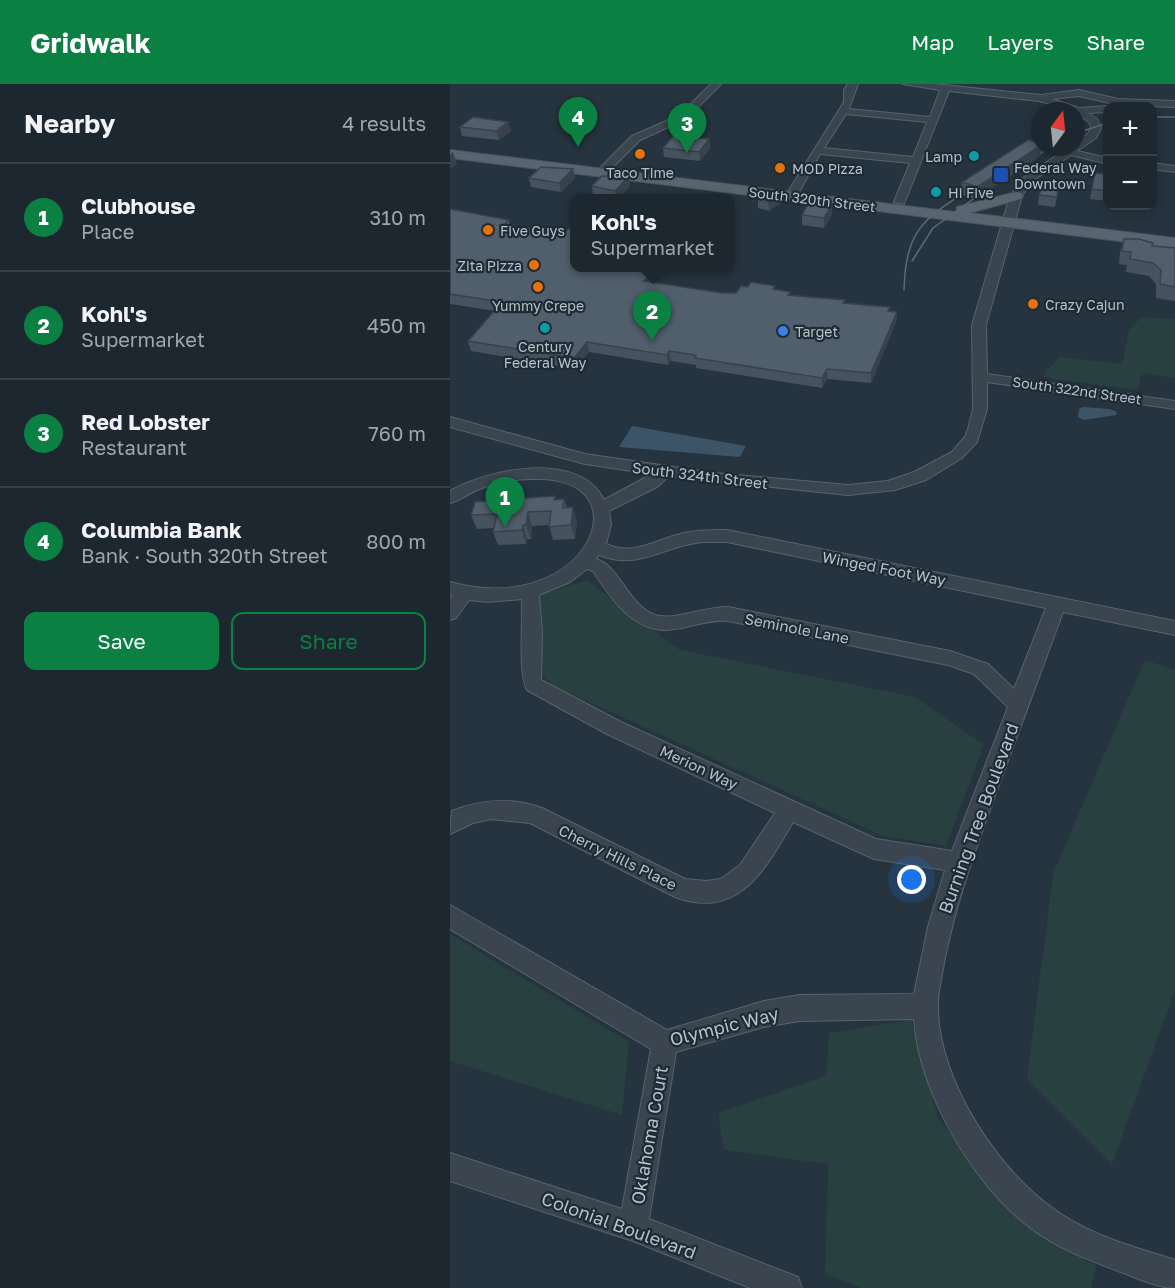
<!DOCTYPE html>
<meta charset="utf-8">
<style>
:root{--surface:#1c272f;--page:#29333b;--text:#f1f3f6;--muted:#a0a5aa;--line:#3a444b;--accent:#0b8043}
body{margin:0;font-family:"Golos Text",sans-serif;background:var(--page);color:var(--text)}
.controls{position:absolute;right:18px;top:18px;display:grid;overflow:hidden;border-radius:12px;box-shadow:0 3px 15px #0003}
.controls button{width:54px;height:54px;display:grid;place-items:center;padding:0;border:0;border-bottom:2px solid var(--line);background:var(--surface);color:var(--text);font:30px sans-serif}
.compass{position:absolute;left:581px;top:18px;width:54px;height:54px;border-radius:50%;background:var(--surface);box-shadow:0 3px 15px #0003;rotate:15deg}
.you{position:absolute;left:462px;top:796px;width:21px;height:21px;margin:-15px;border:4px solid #fff;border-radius:50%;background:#1a73e8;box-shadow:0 0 0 9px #1a73e833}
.badge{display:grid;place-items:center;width:39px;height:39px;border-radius:50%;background:var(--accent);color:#fff;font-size:20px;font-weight:700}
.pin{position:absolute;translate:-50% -50px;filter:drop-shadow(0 2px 3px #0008)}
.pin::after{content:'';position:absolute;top:32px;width:21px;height:18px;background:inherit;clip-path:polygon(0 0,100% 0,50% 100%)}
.popup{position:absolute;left:120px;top:110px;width:165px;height:78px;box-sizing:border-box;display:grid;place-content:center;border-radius:12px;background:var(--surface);filter:drop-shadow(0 2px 4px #0005);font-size:20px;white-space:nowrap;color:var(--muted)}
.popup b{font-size:22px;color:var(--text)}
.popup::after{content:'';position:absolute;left:50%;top:100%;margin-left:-12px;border:12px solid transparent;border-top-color:var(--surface)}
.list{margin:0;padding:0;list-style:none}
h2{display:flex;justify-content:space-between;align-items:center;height:78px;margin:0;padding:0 24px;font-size:26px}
h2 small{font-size:20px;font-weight:400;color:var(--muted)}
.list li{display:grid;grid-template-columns:39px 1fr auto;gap:18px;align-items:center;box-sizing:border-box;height:108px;padding:0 24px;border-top:2px solid var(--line)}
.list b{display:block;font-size:22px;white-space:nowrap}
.list p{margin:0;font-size:20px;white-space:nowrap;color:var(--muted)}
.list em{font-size:20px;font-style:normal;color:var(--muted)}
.actions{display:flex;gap:12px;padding:18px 24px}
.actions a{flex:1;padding:14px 0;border:2px solid var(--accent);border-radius:12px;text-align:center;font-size:21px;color:var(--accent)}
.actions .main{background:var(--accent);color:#fff}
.map{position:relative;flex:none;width:725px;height:1204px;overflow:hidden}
header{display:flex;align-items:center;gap:36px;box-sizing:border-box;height:84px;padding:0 30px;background:var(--accent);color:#fff}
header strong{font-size:28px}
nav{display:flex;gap:33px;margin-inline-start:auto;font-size:21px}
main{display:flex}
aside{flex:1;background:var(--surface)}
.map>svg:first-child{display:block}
</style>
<header>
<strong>Gridwalk</strong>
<nav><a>Map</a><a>Layers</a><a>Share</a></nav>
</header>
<main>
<aside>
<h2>Nearby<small>4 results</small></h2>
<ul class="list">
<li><span class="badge">1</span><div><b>Clubhouse</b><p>Place</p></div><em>310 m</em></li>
<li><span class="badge">2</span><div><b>Kohl's</b><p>Supermarket</p></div><em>450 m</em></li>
<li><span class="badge">3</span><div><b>Red Lobster</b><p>Restaurant</p></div><em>760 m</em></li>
<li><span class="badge">4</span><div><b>Columbia Bank</b><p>Bank · South 320th Street</p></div><em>800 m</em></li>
</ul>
<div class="actions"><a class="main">Save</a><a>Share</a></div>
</aside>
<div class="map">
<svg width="725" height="1204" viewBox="0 0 725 1204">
<rect width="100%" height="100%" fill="#26343f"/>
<!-- green -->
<g fill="#28403f">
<path d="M691,233L725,235V294L691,289L688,306L592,293L609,273L672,280L679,246Z"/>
<path d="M137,496L230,566L465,613L534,661L496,762L433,752L104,602L91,590L90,511Z"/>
<path d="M695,576L725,586V906L662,1080L577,995L603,790Z"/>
<path d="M0,850L179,958L172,1031L0,977Z"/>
<path d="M461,936L488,1034L574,1141L646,1182L641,1204H411L375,1190L378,1080L274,1066L268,1029L376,992L379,949Z"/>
</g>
<!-- water -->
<g fill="#3c5467">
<path d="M633,323L660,325L667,328L666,331L634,336L628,333L629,325Z"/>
<path d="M182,342L296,362L290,373L169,363Z"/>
</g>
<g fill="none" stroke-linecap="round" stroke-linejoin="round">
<!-- minor casing -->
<g stroke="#58636c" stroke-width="2">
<g id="minor">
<path d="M261,0H271L236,35L190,56L155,91H147V87L182,52L230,31Z"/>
<path d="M398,0H408L399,25L480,33L490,6L453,0H484L591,11L629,6L668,15L725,17V23L668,21L629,12L602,15L629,24L658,22H660L658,28L638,29L647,35L651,44L646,54L627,67L658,74V80L621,71L581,98L572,112L536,241L537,290L725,317V325L537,298V325L527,358L512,374L476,396L445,406L398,411L219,392L207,403L159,427L161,440L156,460C184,473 206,455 234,449C248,446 263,446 277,446L725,537V551L613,528C590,590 567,652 544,715C524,769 505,822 494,879C492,892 488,906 488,919C486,996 552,1095 616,1133C649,1154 688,1164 725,1176V1204C707,1204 685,1193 668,1187C639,1176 607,1164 582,1145C523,1101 469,1008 464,935L349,937L314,943L226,968L199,1135L348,1193L352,1204H300L183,1157L0,1097V1069L172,1125L201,965L0,845V821L217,946L314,917L349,911L464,910L478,843L495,786L424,775L343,738C316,784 289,837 225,813L80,739L41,735L23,739L0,750L2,727C32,715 61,713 92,724L235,795L256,797L271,795L290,781L325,729L157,650L77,606C68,589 73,539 72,515L37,518L19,516L6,534L0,536V515L3,511L0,510V498C139,536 198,391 83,395C62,395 43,399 25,407C16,411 9,417 0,419V407C37,385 130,366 154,416L202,390L135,380L0,343V333L135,370L265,389L398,401L438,397L464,388L502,368L515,353L518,345L523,325L522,241L560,112L573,94L619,63H626V58L638,50L641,44L639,38L626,30V27L589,17L499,7L454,120L444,118L460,79L370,70L349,108H341L339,106L394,18V6ZM396,30L477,38L463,73L374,64ZM252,458H277L596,524L564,605L538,580L500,567L278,523C256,522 224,537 205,531C179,522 169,481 146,475L149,471C189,487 213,462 252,458ZM137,485L143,487C160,513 182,547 217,546C238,545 257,535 278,537L498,581L524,590L558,623L502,767L426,755L171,638L91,596L92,547L89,511L120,498Z"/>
<path d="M702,79L725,82V88L702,85Z"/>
</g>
</g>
<!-- major casing -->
<g stroke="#46515b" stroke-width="2">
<path id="major" d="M0,66L506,128L507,123L566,108L571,109L573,112L571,115L520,129L725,154V164L0,74Z"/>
</g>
<!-- minor -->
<use href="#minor" fill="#3a454f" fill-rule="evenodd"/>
<!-- major -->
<use href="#major" fill="#58646f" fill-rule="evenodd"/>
<!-- tram -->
<g stroke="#5c6a76" stroke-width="1.5">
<path d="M702,33H725"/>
<path d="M626,49L658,39"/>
<path d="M577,78L600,63"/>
<path d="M462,177L483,144L537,105"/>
<path d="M454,206C456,143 475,134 525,102"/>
</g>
</g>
<!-- wall -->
<g fill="#46525d">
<path d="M58,38L61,47L49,56L12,52L10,43Z"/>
<path d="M259,55L260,65L250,77L214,73L213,64Z"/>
<path d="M590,72L525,115L510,110L512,98Z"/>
<path d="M123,85L125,94L111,108L81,103L79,94Z"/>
<path d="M645,89L657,90V117L640,115Z"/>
<path d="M142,102H180L168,114H156L143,112Z"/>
<path d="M332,108V118L319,127L308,124V114Z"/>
<path d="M589,111L607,113L605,123L588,121Z"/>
<path d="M0,125L59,136L60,142L214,183L202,198L272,209H286L326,205L340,208V212L395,219L440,223L439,227L447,228L446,238L421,299L377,295L372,304L246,284V281L221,277L218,281L139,268L126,285L21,267L18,257L45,227L0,220Z"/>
<path d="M352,131H382L374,144L352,141Z"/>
<path d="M674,155L702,162L725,164V217L706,214V200L699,192L676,188L677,181L669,180L670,168Z"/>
<path d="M71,409L72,414L105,412L106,416L114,415L117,424L127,437L125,455L103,456L99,441L82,442L81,455H77L76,460L48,461L43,448L44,444L27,445L21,431L49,416Z"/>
</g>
<!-- shaded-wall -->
<g fill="#39424c">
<path d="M58,38L61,47L49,56L46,47Z"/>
<path d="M259,55L260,65L250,77L249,68Z"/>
<path d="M590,62V63H592L590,72L525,115L527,103Z"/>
<path d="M3,68L7,80L0,85V70Z"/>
<path d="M123,85L125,94L111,108L109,99Z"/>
<path d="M179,92L180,102L168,114H166L165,107Z"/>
<path d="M332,108V118L319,127L318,117Z"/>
<path d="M382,121V131L374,144V134Z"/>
<path d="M205,183H214L196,207L194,197Z"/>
<path d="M447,228L446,238L421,299V289Z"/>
<path d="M137,258L139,268L126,285L124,274Z"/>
<path d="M219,267L221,277L218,281L217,271Z"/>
<path d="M377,285V295L372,304V294Z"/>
<path d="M123,423L127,437L125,455L121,441Z"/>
<path d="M78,428L82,442L81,455L76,441Z"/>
<path d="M73,441L77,455L76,460L72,446Z"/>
</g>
<!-- building -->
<g fill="#515f6c" stroke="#39424c" stroke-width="1.5">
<path d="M23,33L58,38L46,47L10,43Z"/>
<path d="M224,51L259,55L249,68L213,64Z"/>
<path d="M578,56L590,59V62L527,103L512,98Z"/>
<path d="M91,83L123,85L109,99L79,94Z"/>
<path d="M645,89L657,90V107L642,105Z"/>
<path d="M152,92H179L165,107L142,102Z"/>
<path d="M594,97L609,98L607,113L589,111Z"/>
<path d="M314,106L332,108L318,117L308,114Z"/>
<path d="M359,118L382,121L374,134L352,131Z"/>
<path d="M0,125L59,136L54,141L114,149L119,144L124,145V183H205L194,197L272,209H286L291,202L298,203L301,198L325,202L323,205L340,208L338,211L395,216L393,219L440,223L438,227L447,228L421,289L377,285L372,294L245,274L246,271L219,267L217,271L137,258L124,274L18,257L52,218L0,210Z"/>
<path d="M674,155H689L703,159L702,162L725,164V203L710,200L711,186L703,179L680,175L681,168L672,167Z"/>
<path d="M71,409L70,413L76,414L105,412L104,416L114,415L113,424L123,423L121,441L99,443L101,427L78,428L76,441H73L72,446L43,448L47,430L21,431L25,418L49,416L56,414L57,410Z"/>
</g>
<!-- markers -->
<g fill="#e8710a" stroke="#1e2a34" stroke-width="2">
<circle cx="190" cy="70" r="6"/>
<circle cx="330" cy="84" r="6"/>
<circle cx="38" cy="146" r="6"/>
<circle cx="84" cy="181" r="6"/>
<circle cx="88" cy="203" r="6"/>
<circle cx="583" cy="220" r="6"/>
</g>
<g fill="#0f9aa8" stroke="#1e2a34" stroke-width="2">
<circle cx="524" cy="72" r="6"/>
<circle cx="486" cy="108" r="6"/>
<circle cx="95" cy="244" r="6"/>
</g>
<rect fill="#1a4fb4" stroke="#1e2a34" stroke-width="2" x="543" y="83" width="16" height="16" rx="3"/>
<circle fill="#3f7fe0" stroke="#1e2a34" stroke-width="2" cx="333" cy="247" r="6"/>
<g text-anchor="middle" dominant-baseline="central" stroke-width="4.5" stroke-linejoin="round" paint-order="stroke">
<!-- far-poi labels -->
<g font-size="14" fill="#b6c0c9" stroke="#1e2a34" text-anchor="start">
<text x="512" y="72" text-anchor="end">Lamp</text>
<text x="564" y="83">Federal Way<tspan x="564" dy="16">Downtown</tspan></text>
<text x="342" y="84">MOD Pizza</text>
<text x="190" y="88" text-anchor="middle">Taco Time</text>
<text x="498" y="108">Hi Five</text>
<text x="50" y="146">Five Guys</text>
<text x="72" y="181" text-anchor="end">Zita Pizza</text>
<text x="595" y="220">Crazy Cajun</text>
<text x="88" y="221" text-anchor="middle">Yummy Crepe</text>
<text x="345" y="247">Target</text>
<text x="95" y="262" text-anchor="middle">Century<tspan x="95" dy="16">Federal Way</tspan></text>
</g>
<!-- far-street labels -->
<g font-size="14" fill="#b6c0c9" stroke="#1e2a34">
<text transform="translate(362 115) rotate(7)">South 320th Street</text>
<text transform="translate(627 306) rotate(8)">South 322nd Street</text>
</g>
<!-- street labels -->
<g font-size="15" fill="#b6c0c9" stroke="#1e2a34">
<text transform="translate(250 391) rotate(7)">South 324th Street</text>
<text transform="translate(434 484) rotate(11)">Winged Foot Way</text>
<text transform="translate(347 544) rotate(11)">Seminole Lane</text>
<text transform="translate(249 683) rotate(25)">Merion Way</text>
<text transform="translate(168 773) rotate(26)">Cherry Hills Place</text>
</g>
<!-- near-street labels -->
<g font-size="18" fill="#b6c0c9" stroke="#1e2a34">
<text transform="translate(528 734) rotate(-70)">Burning Tree Boulevard</text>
<text transform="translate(274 942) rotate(-14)">Olympic Way</text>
<text transform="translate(199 1051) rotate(-80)">Oklahoma Court</text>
<text transform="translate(169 1141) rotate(20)">Colonial Boulevard</text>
</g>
</g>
</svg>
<div class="controls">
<button>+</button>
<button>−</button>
</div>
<svg class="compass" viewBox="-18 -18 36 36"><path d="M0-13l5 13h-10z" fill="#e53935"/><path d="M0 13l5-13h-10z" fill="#a0a5aa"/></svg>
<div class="you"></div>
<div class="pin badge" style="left:55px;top:443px">1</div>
<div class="pin badge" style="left:202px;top:257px">2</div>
<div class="popup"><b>Kohl's</b>Supermarket</div>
<div class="pin badge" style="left:237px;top:69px">3</div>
<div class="pin badge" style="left:128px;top:63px">4</div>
</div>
</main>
